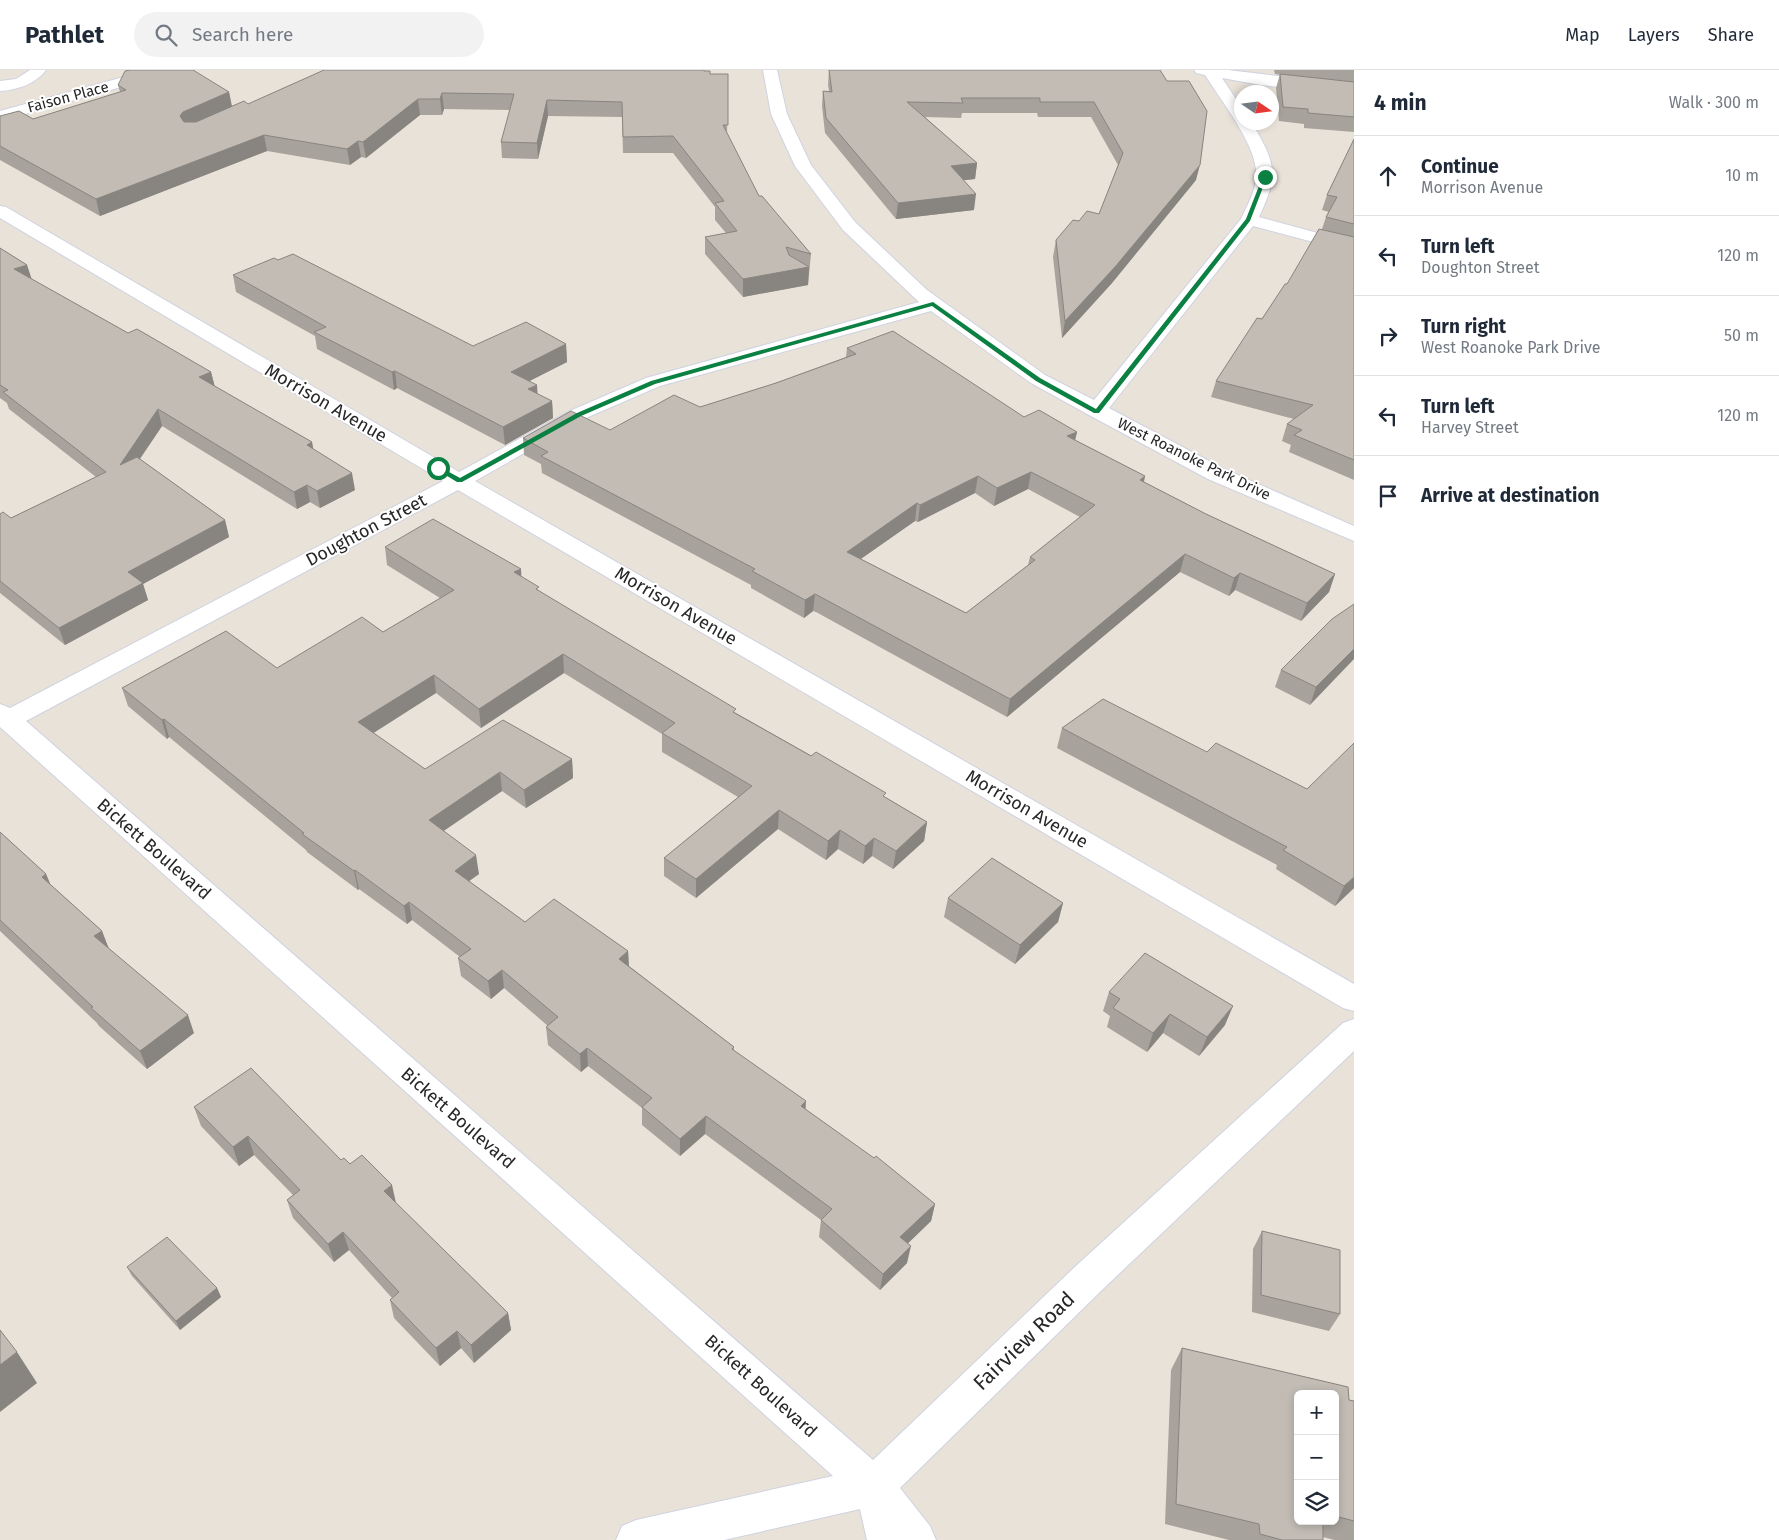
<!DOCTYPE html>
<meta charset="utf-8">
<style>
:root{--surface:#fff;--page:#f2f2f3;--text:#1f2937;--muted:#747a83;--line:#e0e1e3}
body{margin:0;font-family:"Fira Sans",sans-serif;background:var(--page);color:var(--text)}
.controls{position:absolute;right:15px;bottom:15px;display:grid;overflow:hidden;border-radius:8px;box-shadow:0 2px 8px #0003}
.controls button{width:45px;height:45px;display:grid;place-items:center;padding:0;border:0;border-bottom:1px solid var(--line);background:var(--surface);color:var(--text);font:25px sans-serif}
.compass{position:absolute;left:1234px;top:15px;width:45px;height:45px;border-radius:50%;background:var(--surface);box-shadow:0 2px 8px #0003;rotate:103deg}
.stop{position:absolute;width:15px;height:15px;margin:-11px;border:4px solid #0b8043;border-radius:50%;background:#fff}
.stop.end{background:#0b8043;border-color:#fff;box-shadow:0 1px 5px #0008}
.list{margin:0;padding:0;list-style:none}
h2{display:flex;justify-content:space-between;align-items:center;height:65px;margin:0;padding:0 20px;font-size:21px}
h2 small{font-size:16px;font-weight:400;color:var(--muted)}
.list li{display:grid;grid-template-columns:32px 1fr auto;gap:15px;align-items:center;box-sizing:border-box;height:80px;padding:0 20px;border-top:1px solid var(--line)}
.list b{display:block;font-size:19px;white-space:nowrap}
.list p{margin:0;font-size:16px;white-space:nowrap;color:var(--muted)}
.list em{font-size:16px;font-style:normal;color:var(--muted)}
.icon{flex:none;width:28px;height:28px;fill:none;stroke:currentColor;stroke-width:2;stroke-linecap:round;stroke-linejoin:round}
.map{position:relative;flex:none;width:1354px;height:1470px;overflow:hidden}
header{display:flex;align-items:center;gap:30px;box-sizing:border-box;height:70px;padding:0 25px;background:var(--surface);border-bottom:1px solid var(--line)}
header strong{font-size:24px}
nav{display:flex;gap:28px;margin-inline-start:auto;font-size:18px}
.search{width:350px;height:45px;background:var(--page);display:flex;align-items:center;gap:12px;box-sizing:border-box;padding:0 18px;border-radius:28px;color:var(--muted);font-size:19px}
main{display:flex}
aside{flex:1;background:var(--surface)}
.map>svg:first-child{display:block}
</style>
<header>
<strong>Pathlet</strong>
<div class="search"><svg class="icon" aria-label="search" viewBox="0 0 24 24"><circle cx="10" cy="10" r="6"/><path d="M15 15l6 6"/></svg>Search here</div>
<nav><a>Map</a><a>Layers</a><a>Share</a></nav>
</header>
<main>
<div class="map">
<svg width="1354" height="1470" viewBox="0 0 1354 1470">
<rect width="100%" height="100%" fill="#e9e2d9"/>
<g fill="none" stroke-linecap="round" stroke-linejoin="round">
<!-- minor casing -->
<g stroke="#cfd2e0" stroke-width="2">
<g id="minor">
<path d="M30,0H46C36,14 17,20 0,21V11L16,9Z"/>
<path d="M149,0H173L171,3L0,51V41Z"/>
<path d="M763,0H777L787,44L811,95L855,152L927,220L1045,305L1094,330L1241,149C1247,136 1255,122 1256,109C1260,78 1221,31 1205,5L1196,3L1194,0H1228L1354,15V25L1261,15L1222,8L1242,38V52H1251C1276,92 1279,105 1259,147L1354,173V183L1253,156L1109,338L1224,399L1354,456V471L1208,409L1089,345L1031,313L931,241L660,316L586,348L475,411L1354,914V941L1343,938L458,420L26,651L873,1390L1078,1194L1343,953L1354,949V981L1104,1218L900,1418L930,1456L936,1470H867L860,1439L724,1470H616L622,1456L636,1450L833,1406L0,657V634L10,638L443,411L0,148V136L6,137L459,402L572,340L646,308L919,232L843,160L795,96L771,44Z"/>
</g>
</g>
<!-- minor -->
<use href="#minor" fill="#fff" fill-rule="evenodd"/>
</g>
<!-- wall -->
<g fill="#a7a29c" fill-rule="evenodd">
<path d="M829,0H1160L1196,110L1112,213L1062,268L1053,187L1056,170L1079,151L1099,144L1118,95L1091,47H1038L1037,43H962L961,48L925,47L977,93L975,109L963,110L974,140L896,149L825,63L822,36L823,21H829L828,15Z"/>
<path d="M1274,0H1354V62L1304,58V54L1279,51L1276,18L1280,4L1282,5L1275,4Z"/>
<path d="M708,1L710,4H728L727,65L759,126L811,184L808,215L743,227L705,184V167L726,163L715,150V137L673,83H623L622,47L548,46L538,89L502,88L501,72L510,40L444,39L442,45H420L366,88L361,87L350,95L267,81L100,146L0,90V46L33,49L120,22L118,15L229,22L232,36L248,34Z"/>
<path d="M1354,69V410L1289,382L1291,375L1282,371L1287,354L1294,349L1211,327L1216,311L1287,214L1322,159L1326,147L1329,142L1322,140L1327,125Z"/>
<path d="M0,178L27,195L31,209L128,263L211,302L215,317L312,372L313,379L355,420L320,438L310,432L297,439L162,356L140,389L225,450L229,467L143,514L148,530L65,575L0,523V444L11,448L96,407L9,339L7,333L0,328Z"/>
<path d="M278,190L473,276L566,274L567,292L529,311L537,324L552,331L553,348L505,375L397,318L394,320L317,279L315,266L236,222L233,205Z"/>
<path d="M847,278L1024,347L1077,362L1075,370L1145,406L1144,412L1206,444L1335,504L1329,522L1301,551L1235,520L1229,526L1180,502L1007,647L816,542L813,541L804,548L751,518V515L542,403L541,394L524,385L523,368L610,360L700,337L776,313L846,287ZM1028,419L1080,447L1030,487L1028,495L966,543L861,489L915,451L918,452L975,423L994,436Z"/>
<path d="M385,477L521,507L539,521L736,643L885,727L927,752L924,771L893,799L872,786L863,794L838,779L826,790L778,759L696,828L664,806V788L738,727L662,682V664L564,603L481,658L436,623L373,663L425,699L572,689L573,708L526,738L502,721L443,761L479,804L469,811L525,852L628,881L629,896L734,977V981L805,1040L935,1134L931,1151L908,1173L907,1193L880,1220L819,1167L821,1150L705,1064L680,1086L642,1055V1038L588,996L581,1002L548,975L546,957L548,956L504,918L491,929L461,906L458,888L460,887L412,850L407,854L359,819L358,820L307,782L306,780L169,667L167,669L128,636L122,618L277,598L383,562L440,528L387,495Z"/>
<path d="M1354,534L1310,635L1275,617L1281,600Z"/>
<path d="M1103,629L1354,818L1335,836L1276,799L1277,795L1057,678L1062,658Z"/>
<path d="M0,762L46,804L50,814L102,861L108,878L194,963L147,999L99,956L97,953L0,861Z"/>
<path d="M948,828L1063,833L1058,852L1015,894L944,847Z"/>
<path d="M1109,922L1225,955L1199,986L1163,963L1147,982L1107,957L1110,946L1103,941Z"/>
<path d="M194,1037L350,1094L396,1133L508,1243L511,1260L474,1293L461,1278L440,1296L394,1248L390,1230L392,1228L349,1180L334,1192L293,1148L287,1130L293,1125L254,1085L239,1096L201,1056Z"/>
<path d="M1262,1161L1340,1244L1329,1261L1252,1242L1253,1179Z"/>
<path d="M127,1197L217,1218L221,1227L180,1260L132,1206Z"/>
<path d="M1182,1278L1348,1317L1349,1330L1354,1331V1470H1334L1323,1467V1470H1229L1165,1454L1171,1300ZM1298,1324H1335V1451H1298Z"/>
</g>
<!-- shaded-wall -->
<g fill="#88847f">
<path d="M229,22L232,38L186,58L180,46L183,42Z"/>
<path d="M442,23L444,39L442,45L440,29Z"/>
<path d="M418,29L420,45L366,88L363,72Z"/>
<path d="M547,30L548,46L538,89L537,73Z"/>
<path d="M264,65L267,81L100,146L96,129Z"/>
<path d="M358,71L361,87L350,95L347,79Z"/>
<path d="M977,93L975,109L949,112L951,96Z"/>
<path d="M1200,95L1196,110L1112,213L1062,268L1065,251Z"/>
<path d="M976,124L974,140L896,149L898,133Z"/>
<path d="M27,195L32,210L14,199Z"/>
<path d="M809,197L808,215L743,227V209Z"/>
<path d="M566,274L567,292L512,320L511,302Z"/>
<path d="M395,301L397,318L394,320L392,302Z"/>
<path d="M211,302L215,318L199,307Z"/>
<path d="M537,315L538,332L528,319Z"/>
<path d="M552,331L553,348L505,375L503,357Z"/>
<path d="M158,339L162,356L124,412L120,395Z"/>
<path d="M1077,362L1073,379L1067,366Z"/>
<path d="M312,372L315,389L307,375Z"/>
<path d="M1031,402L1028,419L994,436L997,418Z"/>
<path d="M352,403L355,420L320,438L317,421Z"/>
<path d="M978,406L975,423L918,452L920,435Z"/>
<path d="M1145,406L1141,423L1140,410Z"/>
<path d="M307,415L310,432L297,439L294,422Z"/>
<path d="M917,433L915,451L846,499L847,482Z"/>
<path d="M225,450L229,467L143,514L148,530L65,575L59,558L128,502Z"/>
<path d="M1185,484L1180,502L1007,647L1010,629Z"/>
<path d="M521,499L522,517L514,502Z"/>
<path d="M1240,503L1235,520L1229,526L1234,508Z"/>
<path d="M1335,504L1329,522L1301,551L1307,533Z"/>
<path d="M815,524L813,541L804,548L805,530Z"/>
<path d="M1354,579V589L1310,635L1316,617Z"/>
<path d="M563,584L564,603L481,658L479,639Z"/>
<path d="M434,605L436,623L361,671L358,652Z"/>
<path d="M164,649L169,667L167,669L162,650Z"/>
<path d="M572,689L573,708L526,738L524,720Z"/>
<path d="M500,702L502,721L432,769L429,750Z"/>
<path d="M779,740L778,759L696,828V809Z"/>
<path d="M927,752L924,771L893,799L896,781Z"/>
<path d="M840,760L838,779L826,790L828,771Z"/>
<path d="M874,768L872,786L863,794L865,776Z"/>
<path d="M476,785L479,804L458,819L455,801Z"/>
<path d="M355,800L359,819L358,820L354,801Z"/>
<path d="M46,804L54,823L42,807Z"/>
<path d="M1354,807V818L1335,836L1344,816Z"/>
<path d="M409,832L412,850L407,854L404,836Z"/>
<path d="M1063,833L1058,852L1015,894L1020,875Z"/>
<path d="M102,861L109,879L94,866Z"/>
<path d="M628,881L629,900L619,889Z"/>
<path d="M502,900L504,918L491,929L488,911Z"/>
<path d="M1233,936L1225,955L1199,986L1207,967Z"/>
<path d="M1170,944L1163,963L1147,982L1153,963Z"/>
<path d="M188,945L194,963L147,999L140,981Z"/>
<path d="M587,978L588,996L581,1002L580,984Z"/>
<path d="M806,1031L805,1049L801,1036Z"/>
<path d="M706,1046L705,1064L680,1086V1069Z"/>
<path d="M248,1066L254,1085L239,1096L233,1077Z"/>
<path d="M392,1115L396,1133L388,1140L384,1121Z"/>
<path d="M935,1134L931,1151L897,1184L900,1167Z"/>
<path d="M343,1162L349,1180L334,1192L328,1174Z"/>
<path d="M911,1176L907,1193L880,1220L883,1204Z"/>
<path d="M217,1218L221,1227L180,1260L176,1251Z"/>
<path d="M508,1243L511,1260L474,1293L471,1275Z"/>
<path d="M457,1261L461,1278L440,1296L436,1278Z"/>
<path d="M17,1282L37,1313L0,1342V1295Z"/>
</g>
<!-- building -->
<g fill="#c2bcb5" stroke="#88847f" fill-rule="evenodd">
<path d="M130,0H193L229,22L183,42L180,46L184,52H196L244,31L248,34L324,0H704V1H710V4H728V55H723L759,126H762L811,184L786,177L789,185L809,197L743,209L705,167L737,161L715,133L724,131L673,66L623,67L622,32L547,30L537,73L501,72L514,24L442,23L440,29H418L363,72L358,71L347,79L264,65L96,129L0,76V46L19,41L33,49L126,20L118,15L125,1Z"/>
<path d="M829,0H1160L1167,11H1189L1207,41L1200,95L1115,197L1065,251L1056,170L1073,150L1079,151L1087,141L1099,144L1123,83L1094,32H1040V28H961L963,33L907,32L977,93L951,96L976,124L898,133L826,48L823,21L832,22Z"/>
<path d="M1280,4L1354,12V47L1308,43V39L1283,37Z"/>
<path d="M1354,69V154L1326,147L1337,127L1327,125Z"/>
<path d="M1319,159L1354,167V390L1294,365L1302,360L1287,354L1313,335L1216,311L1257,248L1262,249L1285,214H1287Z"/>
<path d="M0,178L27,195L14,199L128,263L137,259L211,302L199,307L312,372L307,375L352,403L317,421L307,415L294,422L158,339L120,395L137,387L225,450L128,502L143,513L59,558L0,511V444L3,442L11,448L106,402L3,322L8,320L0,315Z"/>
<path d="M293,184L473,276L526,252L566,274L511,302L537,315L528,319L552,331L503,357L395,301L392,302L314,262L326,257L233,205L274,188L278,190Z"/>
<path d="M893,261L1024,347L1039,340L1077,362L1067,366L1145,406L1140,410L1206,444L1335,504L1307,533L1240,503L1234,508L1185,484L1010,629L817,525L815,524L805,530L752,501L755,499L541,386L548,382L523,368L571,341L610,360L674,325L700,337L776,313L856,284L847,278ZM1031,402L1095,435L1030,487L1035,490L966,543L847,482L917,433L920,435L978,406L997,418Z"/>
<path d="M433,449L521,499L514,502L539,517L536,519L736,639L733,642L811,686L816,682L886,723L883,726L927,752L896,781L874,768L865,776L840,760L828,771L779,740L696,809L664,788L752,716L662,663L675,653L563,584L479,639L434,605L358,652L425,699L503,650L572,689L524,720L500,702L429,750L476,785L455,801L525,852L554,829L628,881L619,889L734,977L732,979L806,1031L801,1036L874,1088L876,1086L935,1134L900,1167L911,1176L883,1204L821,1150L832,1139L706,1046L680,1069L642,1037L652,1028L587,978L580,984L546,957L558,947L502,900L488,911L458,888L471,879L409,832L404,836L355,800L354,801L302,764L304,763L164,649L162,650L122,618L226,561L277,598L362,547L383,562L454,520L385,477Z"/>
<path d="M1354,534V579L1316,617L1281,600L1332,549Z"/>
<path d="M1103,629L1207,682L1216,673L1307,719L1354,673V807L1344,816L1283,780L1287,777L1062,658Z"/>
<path d="M0,762L46,804L42,807L102,861L94,866L188,945L140,981L91,938L93,937L0,850Z"/>
<path d="M992,788L1063,833L1020,875L948,828Z"/>
<path d="M1145,883L1233,936L1207,967L1170,944L1153,963L1113,938L1120,929L1109,922Z"/>
<path d="M251,998L341,1090L344,1088L350,1094L362,1085L392,1115L384,1121L508,1243L471,1275L457,1261L436,1278L390,1230L399,1222L343,1162L328,1174L287,1130L300,1120L248,1066L233,1077L194,1037Z"/>
<path d="M1262,1161L1340,1180V1244L1261,1225Z"/>
<path d="M167,1167L217,1218L176,1251L127,1197Z"/>
<path d="M0,1260L17,1282L0,1295Z"/>
<path d="M1182,1278L1348,1317L1349,1330L1354,1331V1451L1335,1446V1324H1298V1451H1323V1470H1282L1260,1464L1259,1454L1176,1434Z"/>
</g>
<!-- route -->
<path fill="#0b8043" d="M1263,106L1267,107L1250,151L1099,343H1094L1036,311L932,236L655,314L581,346L462,412H457L434,398L440,397L460,408L577,343L651,311L933,232L1040,308L1096,339L1246,149Z"/>
<g text-anchor="middle" dominant-baseline="central" stroke-width="4" stroke-linejoin="round" paint-order="stroke">
<!-- far-street labels -->
<g font-size="15" fill="#272727" stroke="#fff">
<text transform="translate(68 27) rotate(-15)">Faison Place</text>
<text transform="translate(1194 389) rotate(26)">West Roanoke Park Drive</text>
</g>
<!-- street labels -->
<g font-size="18" fill="#272727" stroke="#fff">
<text transform="translate(326 333) rotate(30)">Morrison Avenue</text>
<text transform="translate(366 460) rotate(-28)">Doughton Street</text>
<text transform="translate(676 536) rotate(30)">Morrison Avenue</text>
<text transform="translate(1027 739) rotate(30)">Morrison Avenue</text>
<text transform="translate(154 779) rotate(41)">Bickett Boulevard</text>
<text transform="translate(458 1048) rotate(41)">Bickett Boulevard</text>
<text transform="translate(761 1316) rotate(42)">Bickett Boulevard</text>
</g>
<!-- near-street labels -->
<g font-size="21" fill="#272727" stroke="#fff">
<text transform="translate(1024 1271) rotate(-44)">Fairview Road</text>
</g>
</g>
</svg>
<div class="controls">
<button>+</button>
<button>−</button>
<button><svg class="icon" aria-label="layers" viewBox="0 0 24 24"><path d="M12 4l9 5-9 5-9-5zM3 14l9 5 9-5"/></svg></button>
</div>
<svg class="compass" viewBox="-18 -18 36 36"><path d="M0-13l5 13h-10z" fill="#e53935"/><path d="M0 13l5-13h-10z" fill="#747a83"/></svg>
<div class="stop" style="left:438px;top:398px"></div>
<div class="stop end" style="left:1265px;top:107px"></div>
</div>
<aside>
<h2>4 min<small>Walk · 300 m</small></h2>
<ul class="list">
<li><svg class="icon" aria-label="ahead" viewBox="0 0 24 24"><path d="M12 20V5M6 11l6-6 6 6"/></svg><div><b>Continue</b><p>Morrison Avenue</p></div><em>10 m</em></li>
<li><svg class="icon" aria-label="left" viewBox="0 0 24 24"><path d="M17 20v-9H6M10 6l-5 5 5 5"/></svg><div><b>Turn left</b><p>Doughton Street</p></div><em>120 m</em></li>
<li><svg class="icon" aria-label="right" viewBox="0 0 24 24"><path d="M7 20v-9h11M14 6l5 5-5 5"/></svg><div><b>Turn right</b><p>West Roanoke Park Drive</p></div><em>50 m</em></li>
<li><svg class="icon" aria-label="left" viewBox="0 0 24 24"><path d="M17 20v-9H6M10 6l-5 5 5 5"/></svg><div><b>Turn left</b><p>Harvey Street</p></div><em>120 m</em></li>
<li><svg class="icon" aria-label="arrive" viewBox="0 0 24 24"><path d="M6 21V4h12l-3 4 3 4H6"/></svg><div><b>Arrive at destination</b></div></li>
</ul>
</aside>
</main>
